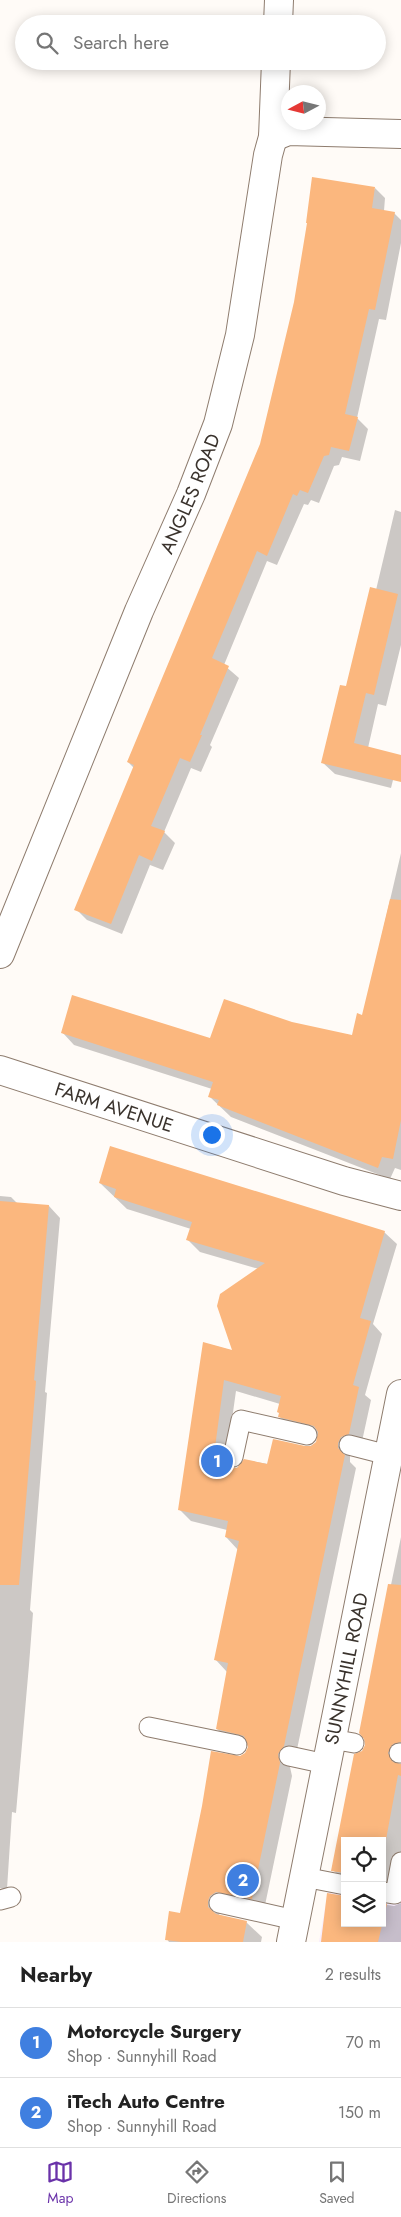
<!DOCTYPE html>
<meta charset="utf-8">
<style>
:root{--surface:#fff;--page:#f2f2f2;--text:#222;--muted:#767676;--line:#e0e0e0;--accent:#6a32a9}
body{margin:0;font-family:Jost,sans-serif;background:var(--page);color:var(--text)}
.controls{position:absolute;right:15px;bottom:15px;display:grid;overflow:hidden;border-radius:0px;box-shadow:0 2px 12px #0003}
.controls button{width:45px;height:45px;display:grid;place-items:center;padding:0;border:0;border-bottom:1px solid var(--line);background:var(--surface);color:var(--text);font:25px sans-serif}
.compass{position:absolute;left:281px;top:85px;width:45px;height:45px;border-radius:50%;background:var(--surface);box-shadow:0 2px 12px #0003;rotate:263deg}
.you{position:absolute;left:211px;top:1134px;width:18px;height:18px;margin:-12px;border:4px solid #fff;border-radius:50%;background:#1a73e8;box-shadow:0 0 0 8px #1a73e833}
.badge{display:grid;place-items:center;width:32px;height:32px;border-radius:50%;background:var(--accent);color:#fff;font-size:16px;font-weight:700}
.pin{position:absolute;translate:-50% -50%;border:2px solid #fff;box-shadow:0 1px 5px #0006}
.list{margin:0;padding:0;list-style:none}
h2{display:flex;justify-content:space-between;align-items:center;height:65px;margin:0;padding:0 20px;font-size:21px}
h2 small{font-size:16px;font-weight:400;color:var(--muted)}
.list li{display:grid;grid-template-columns:32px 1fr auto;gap:15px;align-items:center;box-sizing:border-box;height:70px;padding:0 20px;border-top:1px solid var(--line)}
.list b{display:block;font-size:19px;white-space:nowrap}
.list p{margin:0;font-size:16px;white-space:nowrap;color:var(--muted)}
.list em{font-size:16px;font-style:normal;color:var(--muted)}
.icon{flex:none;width:28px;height:28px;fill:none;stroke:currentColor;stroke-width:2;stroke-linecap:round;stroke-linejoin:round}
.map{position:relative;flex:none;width:401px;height:1942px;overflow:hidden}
.search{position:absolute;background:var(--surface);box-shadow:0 2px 12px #0003;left:15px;right:15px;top:15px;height:55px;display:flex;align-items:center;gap:12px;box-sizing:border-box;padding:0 18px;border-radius:28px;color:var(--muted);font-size:19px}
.sheet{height:205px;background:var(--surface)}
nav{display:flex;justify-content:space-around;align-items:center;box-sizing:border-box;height:70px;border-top:1px solid var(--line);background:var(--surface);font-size:14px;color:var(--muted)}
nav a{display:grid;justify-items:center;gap:2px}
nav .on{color:var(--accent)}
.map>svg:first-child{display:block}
</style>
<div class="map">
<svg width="401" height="1942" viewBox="0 0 401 1942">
<rect width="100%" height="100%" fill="#fffbf7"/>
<!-- commercial -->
<path fill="#f8edfd" d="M345,1877V1923H382V1884L401,1888V1942H319L328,1891Z"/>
<!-- shadow -->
<g fill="#0003" fill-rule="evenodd">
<path d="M375,188L385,198L384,211L394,213L401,220V243L386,320L379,319L357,418L368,429L360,461L342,457L339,465L334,466L319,503L311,500L308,505L304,504L277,565L267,561L224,665L239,678L210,745L212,747L201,772L191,768L164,832L175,843L163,870L150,865L122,934L87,920L76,909L134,768L128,762Z"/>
<path d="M395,510L401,512V645L386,706L378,704L368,748L397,764L391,788L335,774L322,762L347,688L376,590Z"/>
<path d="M401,853V1170L395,1168L390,1179L231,1117L210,1097L212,1089L74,1045L62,1032L211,1039L291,1023L353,1037L363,1016Z"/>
<path d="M100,1183L384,1232L397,1244L373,1324L382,1334L365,1395L371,1400L361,1446L353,1449L350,1455V1462L356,1468L295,1759L290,1767L292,1776L264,1910L222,1908L219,1915L246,1922L262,1937L261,1942H169L167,1939L181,1914L240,1757L246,1754L250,1746L229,1741L217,1729L227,1672L215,1659L238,1550L226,1537L227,1530L191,1521L179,1509L204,1343L234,1351L259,1269L200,1252L188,1240L191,1229L127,1209ZM236,1391L280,1404L279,1416L291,1429L318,1435L317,1443L268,1464L245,1460L242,1466L233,1469L226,1462Z"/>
<path d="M0,1196L11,1197L17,1203L49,1206L60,1218L45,1392L47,1393L30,1610L33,1613L29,1665L16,1813L12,1812L7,1889L0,1888Z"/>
<path d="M401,1537V1759L397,1766L401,1765V1873L383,1896L382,1904L394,1906L401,1903V1942H321L345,1923H382V1841H345V1882L333,1870L366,1746V1738L360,1733Z"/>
</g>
<!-- building -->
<g fill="#fbb77e" fill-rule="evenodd">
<path d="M312,177L375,187L372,208L395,212L375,310L369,309L345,414L358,417L349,451L331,447L329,455L324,456L308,493L300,490L297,496L293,494L267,556L257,551L212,658L229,666L200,735H202L190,762L180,758L151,826L165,831L152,861L139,855L111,924L74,910L134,765L127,762L260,444L294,302L307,223H306Z"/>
<path d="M370,587L398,594L374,695L366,693L354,743L401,755V782L321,763L340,685L346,686Z"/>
<path d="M390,899L401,900V1120L393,1159L382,1157L378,1168L217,1105L219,1100L208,1097L213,1082L61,1033L72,995L210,1038L224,999L292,1022L352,1035L357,1013L362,1015Z"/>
<path d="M110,1146L385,1231L360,1318L371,1321L353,1385L359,1387L349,1434L341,1437L338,1443V1448L345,1455L284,1746L278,1754L280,1763L252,1899L216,1892L210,1896L208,1901V1907L216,1914L247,1921L243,1942H182L165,1940L169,1911L180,1913L202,1806L211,1751L240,1756L245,1753L248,1747L244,1736L216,1729L228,1663L214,1660L239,1541L225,1537L228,1521L178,1510L203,1342L232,1350L217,1306L220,1294L265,1263L186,1240L192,1222L114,1197L116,1189L99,1183ZM224,1380L281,1396L277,1412L279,1413L278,1417L314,1426L318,1432L316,1442L311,1446H305L273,1439L267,1464L244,1459L237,1468L226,1466L222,1456L214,1455Z"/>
<path d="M0,1201L49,1205L34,1380L36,1381L19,1585H0Z"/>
<path d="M388,1584L401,1585V1742L393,1744L388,1753L393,1762L401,1764V1776L398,1775L382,1861V1841H345V1873L331,1871L354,1754L362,1751L365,1745L364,1739L359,1733Z"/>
<path d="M327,1893L345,1896V1923H382V1903L387,1904L378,1942H321Z"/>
</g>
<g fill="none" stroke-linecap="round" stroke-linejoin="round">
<!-- service casing -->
<g stroke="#8e7c6e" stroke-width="21">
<g id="service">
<path d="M349,1445L388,1455"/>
<path d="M233,1457L241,1420L307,1435"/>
<path d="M149,1727L237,1745"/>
<path d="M331,1739L354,1743"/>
<path d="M399,1753H401"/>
<path d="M289,1756L326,1764"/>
<path d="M304,1877L345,1885"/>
<path d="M382,1892L395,1894L401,1862"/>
<path d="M0,1900L11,1897"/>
<path d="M219,1903L295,1920"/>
</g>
</g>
<!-- minor casing -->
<g stroke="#8e7c6e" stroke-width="30">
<g id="minor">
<path d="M278,24L279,0"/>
<path d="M273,137L288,131L401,134"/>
<path id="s1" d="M0,954L139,611L191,494L218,424L240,335L268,155L273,137L276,61"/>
<path id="s2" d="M0,1070L344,1181L401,1196"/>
<path id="s3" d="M291,1942L401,1394"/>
</g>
</g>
<!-- service -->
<use href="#service" stroke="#fff" stroke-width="19"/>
<!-- minor -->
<use href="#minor" stroke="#fff" stroke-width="28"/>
</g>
<g text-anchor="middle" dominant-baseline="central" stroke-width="4" stroke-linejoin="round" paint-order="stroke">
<!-- street labels -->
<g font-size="19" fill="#3a332d" stroke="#fff">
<text stroke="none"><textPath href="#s1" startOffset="498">ANGLES ROAD</textPath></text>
<text stroke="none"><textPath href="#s2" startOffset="120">FARM AVENUE</textPath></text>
<text stroke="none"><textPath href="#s3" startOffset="279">SUNNYHILL ROAD</textPath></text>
</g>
</g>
</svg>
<div class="controls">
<button><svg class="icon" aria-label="locate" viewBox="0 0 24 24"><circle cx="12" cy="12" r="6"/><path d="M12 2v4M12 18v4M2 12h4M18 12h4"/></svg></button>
<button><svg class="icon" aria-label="layers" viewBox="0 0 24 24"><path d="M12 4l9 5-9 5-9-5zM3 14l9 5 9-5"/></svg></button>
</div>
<svg class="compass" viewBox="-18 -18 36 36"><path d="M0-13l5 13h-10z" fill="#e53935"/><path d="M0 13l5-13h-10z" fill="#767676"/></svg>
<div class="you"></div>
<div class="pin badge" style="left:217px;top:1461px;background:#3f7fe0">1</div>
<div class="pin badge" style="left:243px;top:1880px;background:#3f7fe0">2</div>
<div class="search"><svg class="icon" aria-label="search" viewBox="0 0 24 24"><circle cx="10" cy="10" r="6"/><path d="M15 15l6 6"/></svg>Search here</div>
</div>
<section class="sheet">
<h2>Nearby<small>2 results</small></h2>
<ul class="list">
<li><span class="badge" style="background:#3f7fe0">1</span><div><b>Motorcycle Surgery</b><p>Shop · Sunnyhill Road</p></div><em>70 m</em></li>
<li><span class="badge" style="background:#3f7fe0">2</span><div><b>iTech Auto Centre</b><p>Shop · Sunnyhill Road</p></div><em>150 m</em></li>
</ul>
</section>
<nav>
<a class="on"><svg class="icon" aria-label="map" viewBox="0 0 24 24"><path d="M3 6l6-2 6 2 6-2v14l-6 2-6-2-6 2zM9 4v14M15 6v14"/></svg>Map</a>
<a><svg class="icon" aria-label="directions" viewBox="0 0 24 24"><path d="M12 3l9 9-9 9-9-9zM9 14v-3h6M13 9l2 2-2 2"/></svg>Directions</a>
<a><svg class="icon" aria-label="saved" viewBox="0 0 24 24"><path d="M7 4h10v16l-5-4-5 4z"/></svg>Saved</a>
</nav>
